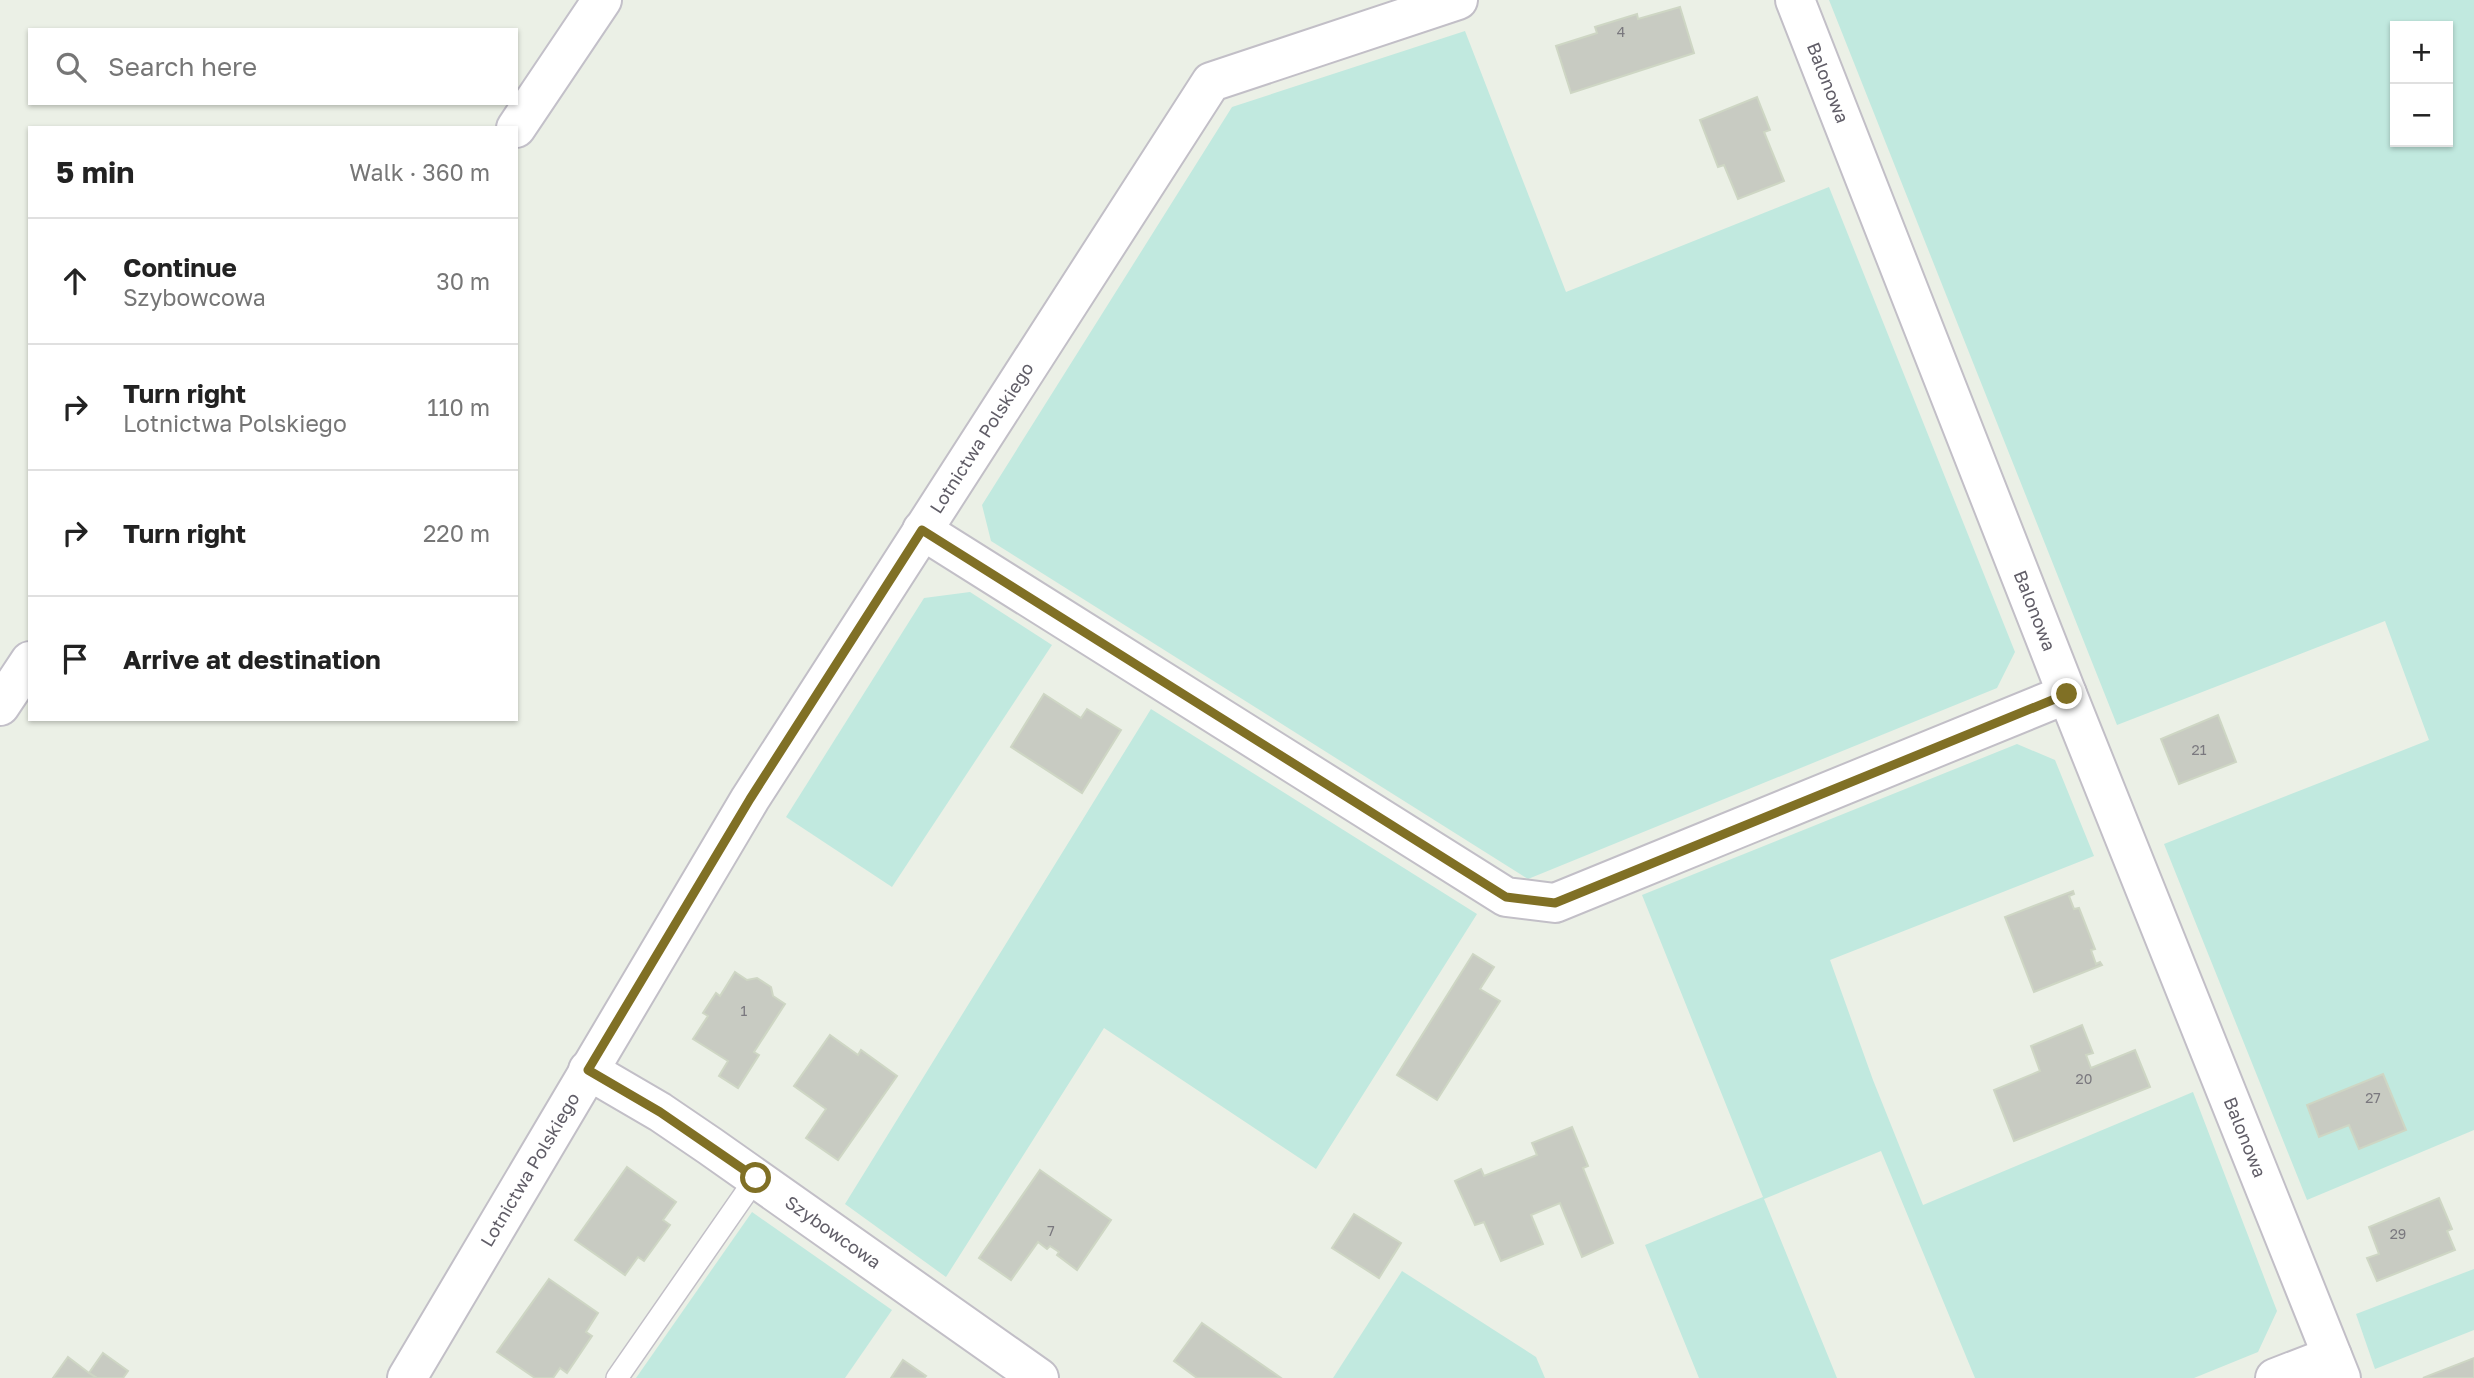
<!DOCTYPE html>
<meta charset="utf-8">
<style>
body{margin:0;font-family:"Golos Text",sans-serif;background:#f6f6f6;color:#222}
.controls{position:absolute;right:21px;top:21px;display:grid;overflow:hidden;border-radius:0px;box-shadow:0 2px 5px #0004}
.controls button{width:63px;height:63px;display:grid;place-items:center;padding:0;border:0;border-bottom:2px solid #e0e0e0;background:#fff;color:#222;font:35px sans-serif}
.stop{position:absolute;width:21px;height:21px;margin:-16px;border:5px solid #807025;border-radius:50%;background:#fff}
.stop.end{background:#807025;border-color:#fff;box-shadow:0 2px 7px #0008}
.list{margin:0;padding:0;list-style:none}
h2{display:flex;justify-content:space-between;align-items:center;height:91px;margin:0;padding:0 28px;font-size:30px}
h2 small{font-size:23px;font-weight:400;color:#767676}
.list li{display:grid;grid-template-columns:46px 1fr auto;gap:21px;align-items:center;box-sizing:border-box;height:126px;padding:0 28px;border-top:2px solid #e0e0e0}
.list b{display:block;font-size:26px;white-space:nowrap}
.list p{margin:0;font-size:23px;white-space:nowrap;color:#767676}
.list em{font-size:23px;font-style:normal;color:#767676}
.icon{flex:none;width:38px;height:38px;fill:none;stroke:currentColor;stroke-width:2;stroke-linecap:round;stroke-linejoin:round}
.map{position:relative;flex:none;width:2474px;height:1378px;overflow:hidden}
.search{position:absolute;background:#fff;box-shadow:0 2px 5px #0004;left:28px;top:28px;width:490px;height:77px;display:flex;align-items:center;gap:18px;box-sizing:border-box;padding:0 24px;border-radius:0px;color:#767676;font-size:26px}
.panel{position:absolute;background:#fff;box-shadow:0 2px 5px #0004;left:28px;top:126px;width:490px;height:595px;border-radius:0px}
.map>svg:first-child{display:block}
.green{fill:#c1e9df;fill-rule:evenodd}
.building{fill:#c8cbc2;stroke:#ced6c4;stroke-width:2}
.lines{fill:none;stroke-linecap:round;stroke-linejoin:round}
.lane-casing{stroke:#c2bfc7;stroke-width:24}
.street-casing{stroke:#c2bfc7;stroke-width:42}
.secondary-casing{stroke:#c3c0c9;stroke-width:42}
.lane{stroke:#fff;stroke-width:21}
.street{stroke:#fff;stroke-width:38}
.secondary{stroke:#fff;stroke-width:38}
.route{stroke:#807025;stroke-width:9}
.labels{text-anchor:middle;stroke-width:5;stroke-linejoin:round;paint-order:stroke}
.number-label{font-size:14px;fill:#7a787e}
.street-label{font-size:18px;fill:#605d67;stroke:#fff}
</style>
<div class="map">
<svg width="2474" height="1378" viewBox="0 0 2474 1378">
<rect width="100%" height="100%" fill="#ebf0e6"/>
<g class="green">
<path d="M1829,0H2474V1130L2307,1200L2164,844L2429,740L2385,621L2117,725ZM2395,26H2448V142H2395Z"/>
<path d="M1465,31L1566,292L1829,187L2015,652L1997,688L1528,879L991,541L982,505L1232,107Z"/>
<path d="M970,592L1052,645L892,887L786,817L924,598Z"/>
<path d="M1151,709L1477,914L1316,1169L1104,1028L946,1277L845,1204Z"/>
<path d="M2017,744L2055,760L2094,856L1830,960L1873,1080L1923,1205L2193,1092L2277,1311L2258,1352L2194,1378H1975L1881,1151L1764,1199L1837,1378H1699L1645,1245L1763,1197L1642,895Z"/>
<path d="M752,1212L892,1310L845,1378H636Z"/>
<path d="M2474,1269V1330L2375,1369L2356,1314Z"/>
<path d="M1402,1271L1536,1357L1545,1378H1333Z"/>
</g>
<g class="building">
<path d="M1680,7L1694,53L1571,93L1556,46L1597,33L1595,27L1637,14L1638,19Z"/>
<path d="M1757,97L1770,130L1764,132L1784,181L1738,199L1724,165L1718,167L1700,120Z"/>
<path d="M1044,694L1081,718L1087,709L1121,730L1082,793L1011,747Z"/>
<path d="M2218,715L2236,762L2179,784L2161,739Z"/>
<path d="M2073,891L2074,894L2069,896L2074,909L2079,908L2095,949L2091,950L2096,964L2100,962L2102,965L2034,992L2005,917Z"/>
<path d="M1473,954L1494,967L1480,989L1500,1001L1437,1100L1397,1075Z"/>
<path d="M735,972L747,980L757,978L771,987L773,996L785,1004L754,1052L759,1055L738,1088L719,1076L728,1061L693,1039L708,1016L703,1013L716,993L720,996Z"/>
<path d="M2082,1025L2093,1053L2086,1055L2091,1068L2135,1050L2150,1087L2014,1141L1994,1090L2040,1071L2031,1046Z"/>
<path d="M830,1035L858,1055L861,1050L897,1076L838,1160L806,1138L826,1109L794,1086Z"/>
<path d="M2383,1074L2406,1130L2359,1149L2349,1125L2319,1137L2307,1105Z"/>
<path d="M1572,1127L1588,1166L1583,1168L1613,1243L1582,1257L1560,1203L1531,1215L1543,1244L1501,1261L1484,1222L1475,1225L1455,1181L1481,1169L1484,1176L1537,1155L1532,1143Z"/>
<path d="M627,1167L676,1202L663,1220L670,1225L644,1261L638,1257L625,1275L575,1240Z"/>
<path d="M1040,1170L1111,1220L1077,1270L1057,1255L1059,1252L1050,1246L1047,1249L1038,1242L1011,1280L979,1258Z"/>
<path d="M2439,1198L2452,1229L2447,1231L2455,1250L2377,1281L2367,1258L2379,1254L2369,1227Z"/>
<path d="M1354,1214L1401,1243L1379,1278L1332,1248Z"/>
<path d="M549,1279L598,1313L586,1332L592,1336L567,1373L560,1368L553,1378H535L497,1352Z"/>
<path d="M1202,1323L1281,1378H1197L1174,1361Z"/>
<path d="M103,1353L128,1371L123,1378H97L89,1373Z"/>
<path d="M68,1357L89,1373L97,1378H53Z"/>
<path d="M2474,1358V1378H2423Z"/>
<path d="M903,1360L926,1376L924,1378H891Z"/>
</g>
<g class="lines">
<g class="lane-casing">
<path id="lane" d="M617,1378L756,1178"/>
</g>
<g class="street-casing">
<g id="street">
<path id="s1" d="M1795,0L2067,694L2341,1378"/>
<path d="M922,530L1506,897L1555,903L2067,694"/>
<path id="s2" d="M588,1070L660,1112L710,1146L1039,1378"/>
<path id="s3" d="M407,1378L750,799L1211,82L1458,0"/>
<path d="M2275,1378L2332,1356"/>
</g>
</g>
<g class="secondary-casing">
<g id="secondary">
<path d="M516,128L602,0"/>
<path d="M0,706L30,661"/>
</g>
</g>
<use href="#lane" class="lane"/>
<use href="#street" class="street"/>
<use href="#secondary" class="secondary"/>
</g>
<g class="lines">
<path class="route" d="M756,1178L660,1112L588,1070L750,799L922,530L1506,897L1555,903L2067,694"/>
</g>
<g class="labels">
<g class="number-label">
<text x="1621" y="37">4</text>
<text x="2199" y="755">21</text>
<text x="744" y="1016">1</text>
<text x="2084" y="1084">20</text>
<text x="2373" y="1103">27</text>
<text x="1051" y="1236">7</text>
<text x="2398" y="1239">29</text>
</g>
<g class="street-label">
<text dy="6" stroke="none"><textPath href="#s1" startOffset="89">Balonowa</textPath></text>
<text dy="6" stroke="none"><textPath href="#s3" startOffset="1102">Lotnictwa Polskiego</textPath></text>
<text dy="6" stroke="none"><textPath href="#s1" startOffset="656">Balonowa</textPath></text>
<text dy="6" stroke="none"><textPath href="#s1" startOffset="1223">Balonowa</textPath></text>
<text dy="6" stroke="none"><textPath href="#s3" startOffset="242">Lotnictwa Polskiego</textPath></text>
<text dy="6" stroke="none"><textPath href="#s2" startOffset="294">Szybowcowa</textPath></text>
</g>
</g>
</svg>
<div class="controls">
<button>+</button>
<button>−</button>
</div>
<div class="stop" style="left:756px;top:1178px"></div>
<div class="stop end" style="left:2067px;top:694px"></div>
<div class="search"><svg class="icon" aria-label="search" viewBox="0 0 24 24"><circle cx="10" cy="10" r="6"/><path d="M15 15l6 6"/></svg>Search here</div>
<section class="panel">
<h2>5 min<small>Walk · 360 m</small></h2>
<ul class="list">
<li><svg class="icon" aria-label="ahead" viewBox="0 0 24 24"><path d="M12 20V5M6 11l6-6 6 6"/></svg><div><b>Continue</b><p>Szybowcowa</p></div><em>30 m</em></li>
<li><svg class="icon" aria-label="right" viewBox="0 0 24 24"><path d="M7 20v-9h11M14 6l5 5-5 5"/></svg><div><b>Turn right</b><p>Lotnictwa Polskiego</p></div><em>110 m</em></li>
<li><svg class="icon" aria-label="right" viewBox="0 0 24 24"><path d="M7 20v-9h11M14 6l5 5-5 5"/></svg><div><b>Turn right</b></div><em>220 m</em></li>
<li><svg class="icon" aria-label="arrive" viewBox="0 0 24 24"><path d="M6 21V4h12l-3 4 3 4H6"/></svg><div><b>Arrive at destination</b></div></li>
</ul>
</section>
</div>
